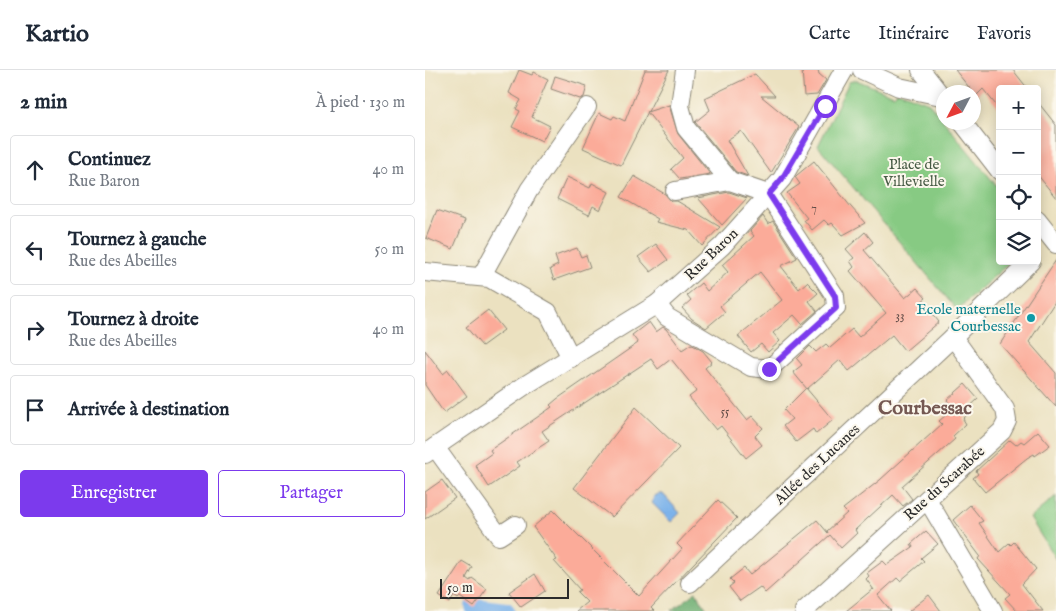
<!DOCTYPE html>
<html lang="fr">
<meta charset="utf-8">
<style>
body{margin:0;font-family:"IM FELL English",serif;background:#f2f2f3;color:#1f2937}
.controls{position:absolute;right:15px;top:15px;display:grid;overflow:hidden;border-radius:5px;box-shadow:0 2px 12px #0003}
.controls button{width:45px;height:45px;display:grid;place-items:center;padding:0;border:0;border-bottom:1px solid #e0e1e3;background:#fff;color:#1f2937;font:25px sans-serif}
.compass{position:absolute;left:511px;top:15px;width:45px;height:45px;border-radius:50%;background:#fff;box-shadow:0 2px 12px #0003;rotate:229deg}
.scale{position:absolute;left:15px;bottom:12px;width:129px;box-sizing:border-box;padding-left:5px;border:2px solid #2b2b2b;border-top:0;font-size:14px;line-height:18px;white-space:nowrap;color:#2b2b2b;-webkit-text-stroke:4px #fbf7ec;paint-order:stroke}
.stop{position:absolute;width:15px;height:15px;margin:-11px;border:4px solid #7c3aed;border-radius:50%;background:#fff}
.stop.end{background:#7c3aed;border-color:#fff;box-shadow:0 1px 5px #0008}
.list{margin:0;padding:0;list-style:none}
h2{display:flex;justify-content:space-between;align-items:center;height:65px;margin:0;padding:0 20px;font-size:21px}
h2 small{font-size:16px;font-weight:400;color:#747a83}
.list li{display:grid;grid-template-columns:32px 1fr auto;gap:15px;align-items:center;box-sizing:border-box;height:70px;margin:0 10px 10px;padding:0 10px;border:1px solid #e0e1e3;border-radius:5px}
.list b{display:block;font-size:19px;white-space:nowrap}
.list p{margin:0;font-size:16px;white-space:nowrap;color:#747a83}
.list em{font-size:16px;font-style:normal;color:#747a83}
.actions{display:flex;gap:10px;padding:15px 20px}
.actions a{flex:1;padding:11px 0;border:1px solid #7c3aed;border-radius:5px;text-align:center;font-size:18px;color:#7c3aed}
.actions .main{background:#7c3aed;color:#fff}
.icon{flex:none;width:28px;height:28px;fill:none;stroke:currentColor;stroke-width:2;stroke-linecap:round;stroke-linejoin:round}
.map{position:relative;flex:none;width:631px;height:541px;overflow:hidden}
header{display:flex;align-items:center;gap:30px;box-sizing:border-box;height:70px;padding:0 25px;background:#fff;border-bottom:1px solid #e0e1e3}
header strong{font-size:24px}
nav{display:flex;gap:28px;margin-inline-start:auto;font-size:18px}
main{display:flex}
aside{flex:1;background:#fff}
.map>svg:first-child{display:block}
.green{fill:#87ca83;stroke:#597a57}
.forest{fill:#6dae71;stroke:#4c6c4e}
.water{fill:#7bb2ea;stroke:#536e8a}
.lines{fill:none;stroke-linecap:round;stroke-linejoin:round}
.canal{stroke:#7bb2ea;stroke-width:18}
.building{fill:#fbab99}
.minor-casing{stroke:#8b8676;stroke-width:20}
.minor{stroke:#fff;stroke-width:18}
.route{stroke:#7c3aed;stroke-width:6}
.culture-dot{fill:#0f9aa8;stroke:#fbf7ec;stroke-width:2}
.labels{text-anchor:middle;stroke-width:4;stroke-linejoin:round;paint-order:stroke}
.number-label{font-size:12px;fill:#5f4b46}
.park-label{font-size:15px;fill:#475b45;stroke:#fbf7ec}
.street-label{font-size:15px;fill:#2b2b2b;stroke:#fbf7ec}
.culture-label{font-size:15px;fill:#0d838f;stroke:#fbf7ec;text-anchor:end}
.district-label{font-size:20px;font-weight:bold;fill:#745852;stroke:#fbf7ec}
</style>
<header>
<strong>Kartio</strong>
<nav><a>Carte</a><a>Itinéraire</a><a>Favoris</a></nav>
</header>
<main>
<aside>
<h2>2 min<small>À pied · 130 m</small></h2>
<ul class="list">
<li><svg class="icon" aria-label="ahead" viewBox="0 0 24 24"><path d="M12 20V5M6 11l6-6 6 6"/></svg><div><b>Continuez</b><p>Rue Baron</p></div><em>40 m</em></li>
<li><svg class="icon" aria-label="left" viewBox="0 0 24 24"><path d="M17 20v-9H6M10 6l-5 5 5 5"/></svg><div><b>Tournez à gauche</b><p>Rue des Abeilles</p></div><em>50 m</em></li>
<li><svg class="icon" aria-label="right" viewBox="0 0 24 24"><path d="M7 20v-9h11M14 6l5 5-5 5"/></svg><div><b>Tournez à droite</b><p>Rue des Abeilles</p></div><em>40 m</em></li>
<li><svg class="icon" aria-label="arrive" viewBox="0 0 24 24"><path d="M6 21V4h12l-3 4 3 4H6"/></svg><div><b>Arrivée à destination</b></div></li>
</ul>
<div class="actions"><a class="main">Enregistrer</a><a>Partager</a></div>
</aside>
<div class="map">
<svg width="631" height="541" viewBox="0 0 631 541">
<rect width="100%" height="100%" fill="#fbf7ec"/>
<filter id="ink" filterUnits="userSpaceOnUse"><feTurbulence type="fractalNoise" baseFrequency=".02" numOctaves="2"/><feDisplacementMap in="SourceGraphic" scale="10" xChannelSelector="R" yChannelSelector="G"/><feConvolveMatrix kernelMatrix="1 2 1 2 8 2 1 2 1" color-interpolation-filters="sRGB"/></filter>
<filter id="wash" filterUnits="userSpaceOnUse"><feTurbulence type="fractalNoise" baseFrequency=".0096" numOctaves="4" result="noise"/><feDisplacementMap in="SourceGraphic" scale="20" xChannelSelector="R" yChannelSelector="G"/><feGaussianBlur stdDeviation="1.12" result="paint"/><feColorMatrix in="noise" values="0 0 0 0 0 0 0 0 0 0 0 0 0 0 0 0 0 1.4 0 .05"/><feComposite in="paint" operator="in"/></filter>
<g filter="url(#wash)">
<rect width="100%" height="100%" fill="#ebe1c0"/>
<g class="green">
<path d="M431,10L469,25L473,21L504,33L575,120V191H586L532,240L393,76L424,12Z"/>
<path d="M631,426V490L605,448Z"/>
</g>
<path class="forest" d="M271,522L283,541H246Z"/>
<path class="water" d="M234,424H238L255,443L246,452L227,433L229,426Z"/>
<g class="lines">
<path class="canal" d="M49,537L81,541"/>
</g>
<g id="blocks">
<g class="building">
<path d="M94,0L107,5L109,2L123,9L107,47L125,56L117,71L87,57L95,41L91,39L96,30L84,23Z"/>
<path d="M220,0H244L196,95L158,78L174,43L187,49L189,46L200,51Z"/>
<path d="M377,0H393L394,4L401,10L392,25L379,26Z"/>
<path d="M530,0H588L603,19H575V40L558,19L551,26Z"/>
<path d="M330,4L350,26H336L374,57L346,103L316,61L302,70L323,106L311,102L270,52L285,40L280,28Z"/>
<path d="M130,6L162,16L159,27L155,29L126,19Z"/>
<path d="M612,31L631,55V128L612,104Z"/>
<path d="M244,35L253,64L285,104L255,109L246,99L258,88L222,42Z"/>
<path d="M389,91L426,137L440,153L418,165L407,153L404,155L399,150L387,160L379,150L382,148L362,123L375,114L370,107L372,105Z"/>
<path d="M209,106L240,124L246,131H252L295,157L277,176L263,160L231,152L233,149L196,127Z"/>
<path d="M142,107L165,118L167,113L184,122L175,140L168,136L164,145L132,129Z"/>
<path d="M304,122L322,128L297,155L273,128Z"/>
<path d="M12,140L40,150L28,179L1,168Z"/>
<path d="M338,146L343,154L348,151L372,188L356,196L374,219L382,212L393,223L384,231L392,241L377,254L369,245L348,263L355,271L343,282L336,274L326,282L313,266L357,230L335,202L295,236L300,242L281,258L267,249L257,238L266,230L262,225L276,213L282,221L303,202L297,195L329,166L325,161Z"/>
<path d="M440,162L448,172L439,180L480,228L492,218L501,228L497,231L514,252L480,281L467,265L424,301L415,290L382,319L368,302L377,295L372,289L385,276L391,282L401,274L405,278L427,259L434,267L461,243L425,201L429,197L425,191L429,188L421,179Z"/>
<path d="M231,174L243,190L226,202L213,187Z"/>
<path d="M152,178L156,187L161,185L165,197L129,210L125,199L133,195L130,186Z"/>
<path d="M631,190V230L604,272L631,303V337L575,274Z"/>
<path d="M63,240L79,260L57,276L41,257Z"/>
<path d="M224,252L231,262L238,257L241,259L257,280L266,274L278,281L287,292L280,298L322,350L327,346L338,358L330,366L337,375L321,388L296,356L291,360L264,327L272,321L246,289L233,299L226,289L117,361L124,371L92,392L95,396L64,417L50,395L67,383L65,380L127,337L125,335L132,329L213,273L207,265Z"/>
<path d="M0,280L18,304L23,300L42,326L19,343L0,315Z"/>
<path d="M540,314L553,329L539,342L542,345L538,349L541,354L528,366L530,369L477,416L487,429L478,436L468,425L430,460L432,463L416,478L405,465L340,523L335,517L315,531L304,517L309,513L305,509L319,498L325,505L392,450L403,463L402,461L422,443L418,439L455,410L517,354L514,351L528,339L522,330Z"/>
<path d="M381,318L408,350L391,364L388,359L371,372L358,356L367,349L359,340Z"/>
<path d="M211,337L254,378L187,447L149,418Z"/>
<path d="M613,361L625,375L610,386L609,384L602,388L560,422L548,408L553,404L551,401L585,370L591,375L596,371L599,373Z"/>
<path d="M17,410L30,428L0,449V422Z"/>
<path d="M293,430L312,448L226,538L229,541H151L162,532L152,522L155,520L129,491L132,490L108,457L128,440L214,526L257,479L252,474Z"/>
<path d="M545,435L558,451L554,453L574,482L584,473L586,475L589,472L611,499L597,514L618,541H592L580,528L585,524L553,489L555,486L528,450Z"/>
<path d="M501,461L513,474L496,488L499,491L475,511L472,508L453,525L466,541H421L448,519L449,520L441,509L444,506L442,503L458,491L462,495L488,477L486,474Z"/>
<path d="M37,491L47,497L41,508L45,511L47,508L62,519L49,537L35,527L33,529L29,526L25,533L14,526Z"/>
<path d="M110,504L120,521L96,537L84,522Z"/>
<path d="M504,525L516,541H484Z"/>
</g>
</g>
</g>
<g filter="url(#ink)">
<use href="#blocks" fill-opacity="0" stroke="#8b8676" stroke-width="1"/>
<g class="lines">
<g class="minor-casing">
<g id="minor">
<path d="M437,0L474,17L516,26"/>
<path d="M496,0L518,28"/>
<path d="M537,52L575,101"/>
<path d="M250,121L305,111"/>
<path d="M612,150L631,174"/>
<path d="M0,202L64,208L123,242L146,288"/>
<path d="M56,207L104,120L162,37"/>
<path d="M232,234L242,247L326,297L344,299L411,238L410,226L343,124L305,111L261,58L255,36L260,0"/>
<path d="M10,377L74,466L91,455"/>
<path d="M0,384L99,316L232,234L297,176L357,109L419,0"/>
<path d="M502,429L568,541"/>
<path d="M265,513L528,267L606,191"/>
<path d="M379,541L577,361L582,351L580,339L528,267"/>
</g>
</g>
<use href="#minor" class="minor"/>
</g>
</g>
<g class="lines" filter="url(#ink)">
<path class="route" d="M344,299L411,238L410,226L344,124L357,109L400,36"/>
</g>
<circle class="culture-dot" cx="606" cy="248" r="5"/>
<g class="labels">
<g class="number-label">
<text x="389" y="142">7</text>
<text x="475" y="249">33</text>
<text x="300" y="345">55</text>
</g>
<g class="park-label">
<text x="489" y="99">Place de<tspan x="489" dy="17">Villevielle</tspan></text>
</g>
<g class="street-label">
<text transform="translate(286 184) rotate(-44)" y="5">Rue Baron</text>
<text transform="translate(392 394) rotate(-43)" y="5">Allée des Lucanes</text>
<text transform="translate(519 413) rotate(-42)" y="5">Rue du Scarabée</text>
</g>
<g class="culture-label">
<text x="596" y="244">Ecole maternelle<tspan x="596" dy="17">Courbessac</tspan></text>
</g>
<g class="district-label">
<text x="500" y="344">Courbessac</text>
</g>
</g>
</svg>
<div class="controls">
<button>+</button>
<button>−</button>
<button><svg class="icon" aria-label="locate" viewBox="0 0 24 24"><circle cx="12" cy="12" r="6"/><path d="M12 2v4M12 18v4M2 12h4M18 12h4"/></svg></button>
<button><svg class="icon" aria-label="layers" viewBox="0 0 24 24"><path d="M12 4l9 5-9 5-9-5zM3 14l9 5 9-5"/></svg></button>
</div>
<svg class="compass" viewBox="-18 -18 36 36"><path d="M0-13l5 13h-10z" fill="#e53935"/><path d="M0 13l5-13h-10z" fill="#747a83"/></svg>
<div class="scale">50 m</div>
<div class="stop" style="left:400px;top:36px"></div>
<div class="stop end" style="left:344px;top:299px"></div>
</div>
</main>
